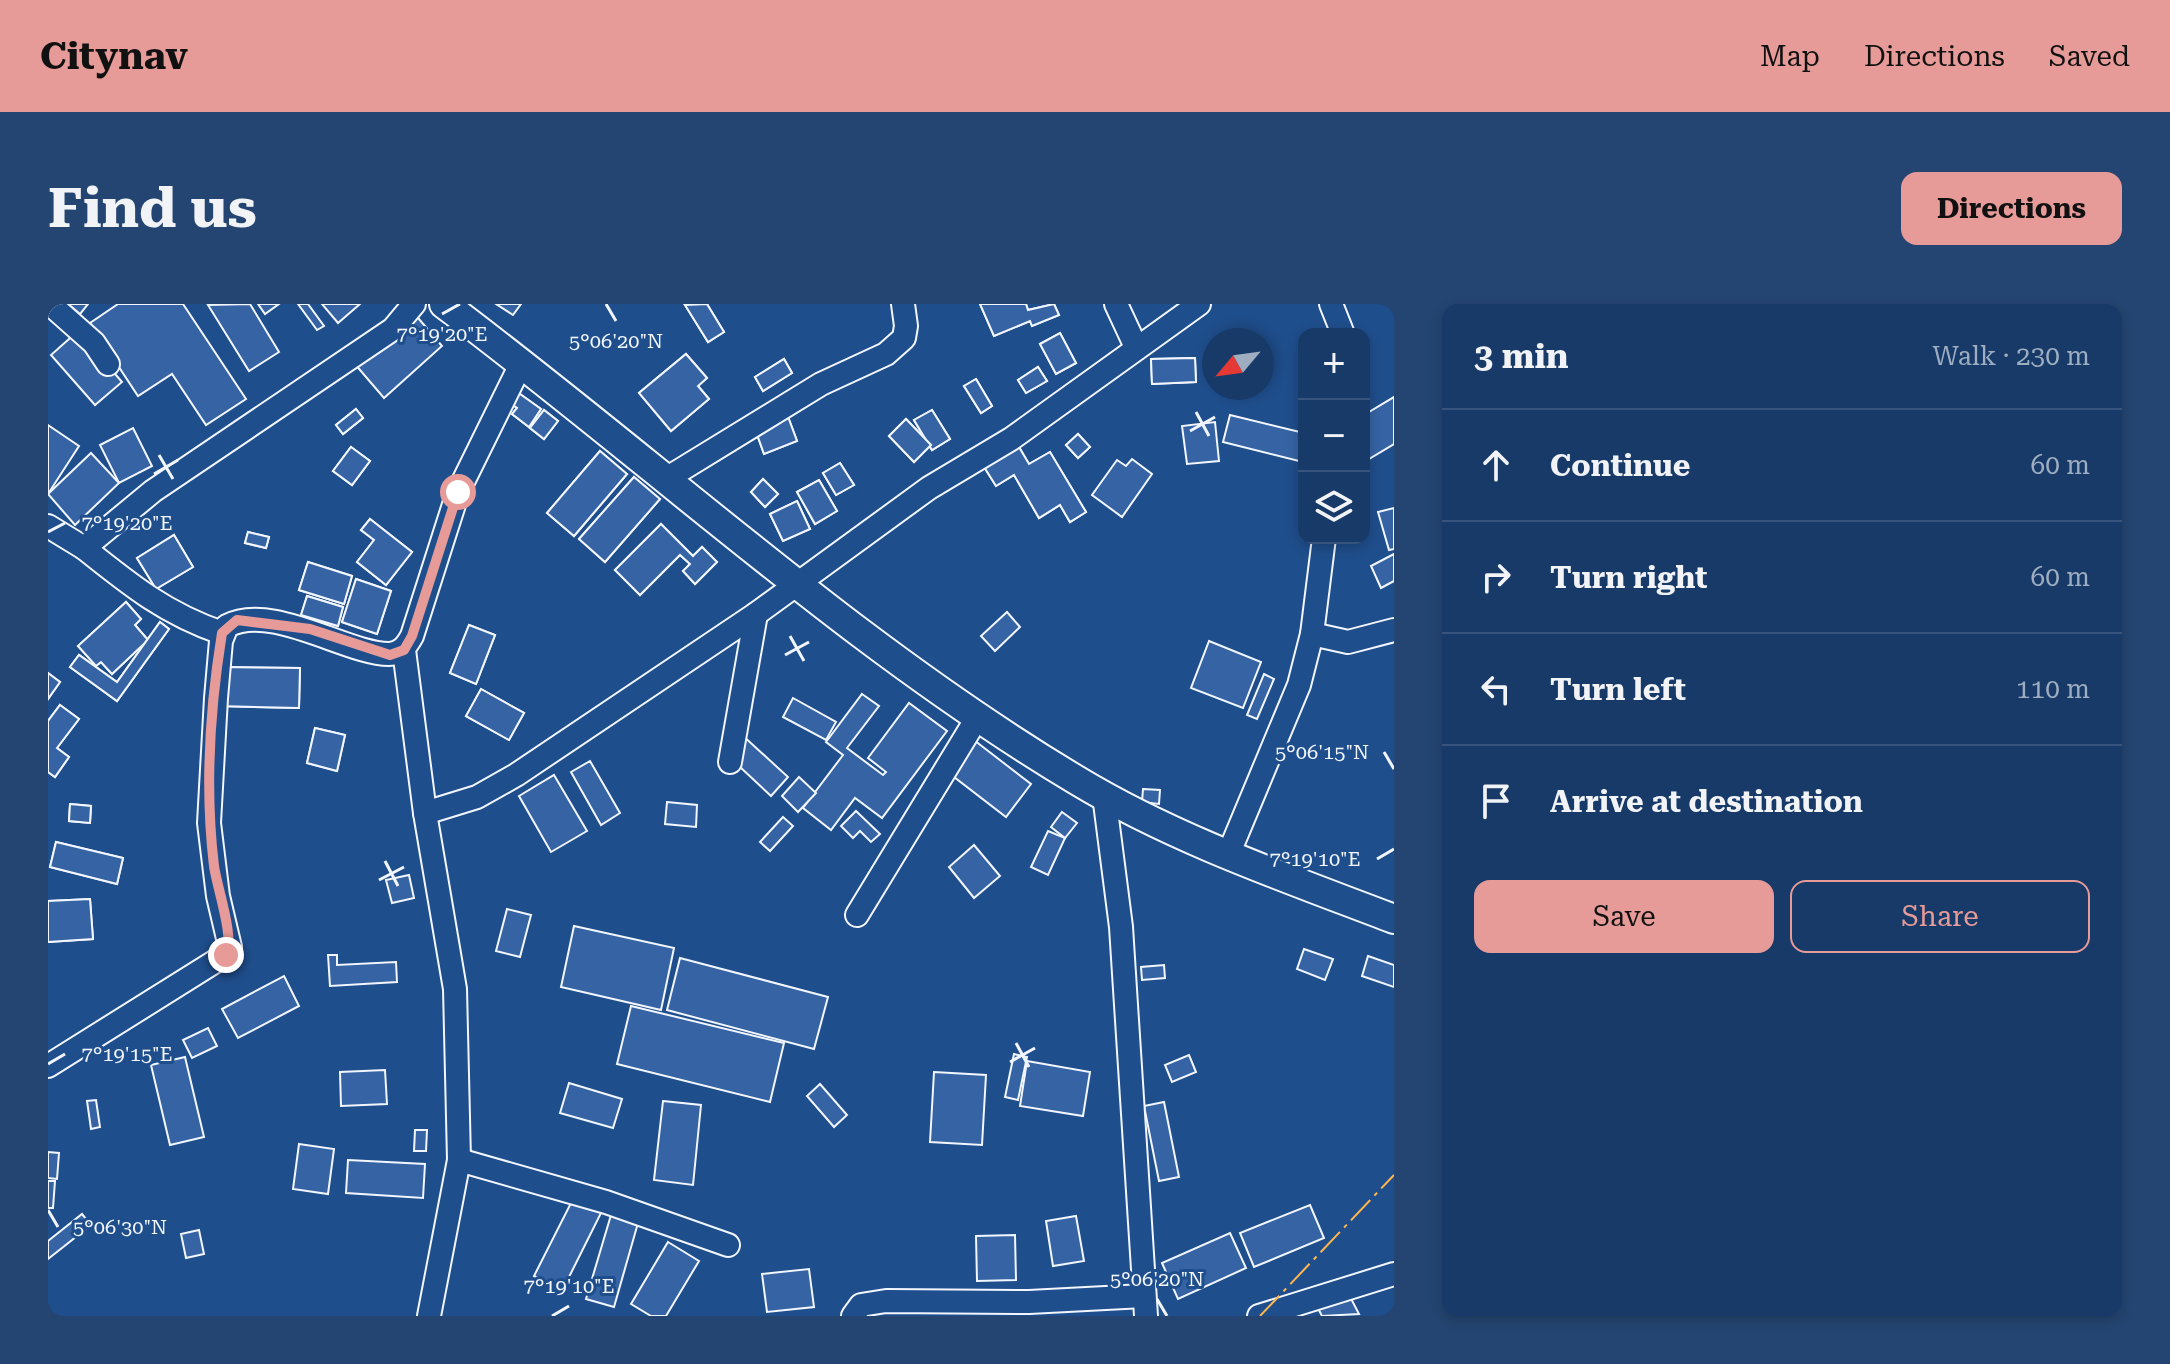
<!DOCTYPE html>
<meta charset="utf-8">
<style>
body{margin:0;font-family:"Roboto Serif",serif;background:#244571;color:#f1f3f6}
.controls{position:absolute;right:24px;top:24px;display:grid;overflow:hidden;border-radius:16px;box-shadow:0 4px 12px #0003}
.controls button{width:72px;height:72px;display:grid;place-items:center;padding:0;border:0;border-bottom:2px solid #36547d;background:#173a69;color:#f1f3f6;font:40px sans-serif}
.compass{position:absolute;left:1154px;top:24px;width:72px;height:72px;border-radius:50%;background:#173a69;box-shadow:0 4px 12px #0003;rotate:241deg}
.stop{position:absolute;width:24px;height:24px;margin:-18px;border:6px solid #e69b98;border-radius:50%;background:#fff}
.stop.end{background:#e69b98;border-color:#fff;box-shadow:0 2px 8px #0008}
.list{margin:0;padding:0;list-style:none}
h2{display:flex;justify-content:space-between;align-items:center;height:104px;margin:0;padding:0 32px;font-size:34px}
h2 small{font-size:26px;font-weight:400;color:#9eadc0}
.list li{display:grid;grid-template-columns:52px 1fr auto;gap:24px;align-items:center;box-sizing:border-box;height:112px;padding:0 32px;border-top:2px solid #36547d}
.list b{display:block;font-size:30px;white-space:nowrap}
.list em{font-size:26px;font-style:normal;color:#9eadc0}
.actions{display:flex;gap:16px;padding:24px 32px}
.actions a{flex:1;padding:18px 0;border:2px solid #e69b98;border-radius:16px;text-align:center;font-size:28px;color:#e69b98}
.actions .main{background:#e69b98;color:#111}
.icon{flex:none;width:44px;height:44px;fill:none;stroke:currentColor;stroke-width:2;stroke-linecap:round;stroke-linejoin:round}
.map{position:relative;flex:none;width:1346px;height:1012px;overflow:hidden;border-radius:16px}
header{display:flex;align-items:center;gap:48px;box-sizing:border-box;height:112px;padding:0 40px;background:#e69b98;color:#111}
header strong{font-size:38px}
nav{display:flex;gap:44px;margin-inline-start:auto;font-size:28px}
.intro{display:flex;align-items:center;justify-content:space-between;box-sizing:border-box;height:192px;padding:0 48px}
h1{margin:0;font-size:56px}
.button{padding:20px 36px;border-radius:16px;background:#e69b98;color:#111;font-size:28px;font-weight:700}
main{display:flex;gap:48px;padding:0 48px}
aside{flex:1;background:#173a69;border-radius:16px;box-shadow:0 4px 12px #0003}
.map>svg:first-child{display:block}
.building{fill:#3563a3;stroke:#f2f6ff;stroke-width:2}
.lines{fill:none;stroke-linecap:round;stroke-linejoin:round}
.minor-casing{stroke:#f2f6ff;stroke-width:26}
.major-casing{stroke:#f2f6ff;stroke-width:32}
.minor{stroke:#1f4e8c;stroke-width:22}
.major{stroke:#1f4e8c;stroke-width:28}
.power{stroke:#ffb74d;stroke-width:2;stroke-dasharray:28 6 4 6;stroke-linecap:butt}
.route{stroke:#e69b98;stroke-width:10}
.ticks{fill:none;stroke:#f2f6ff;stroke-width:3}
.ticks-label{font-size:20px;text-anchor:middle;fill:#f2f6ff;stroke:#1f4e8c;stroke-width:6;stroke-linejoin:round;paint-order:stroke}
</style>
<header>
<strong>Citynav</strong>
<nav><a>Map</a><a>Directions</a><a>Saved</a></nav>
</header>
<div class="intro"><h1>Find us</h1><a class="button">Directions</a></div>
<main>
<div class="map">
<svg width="1346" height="1012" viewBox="0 0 1346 1012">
<rect width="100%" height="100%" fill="#1f4e8c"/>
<g class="building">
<path d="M20,0H40L32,10Z"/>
<path d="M70,0H135L198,95L158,121L124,70L90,92L42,19Z"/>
<path d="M202,0L231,48L201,67L160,1Z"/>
<path d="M210,0H231L217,10Z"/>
<path d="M250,0H260L276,22L269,26Z"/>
<path d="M274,0H312L290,19Z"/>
<path d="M448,0H473L465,11Z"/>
<path d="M659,0L676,28L660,38L637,1Z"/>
<path d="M659,0L676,28L660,38L637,1Z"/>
<path d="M932,0H978L980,6L1006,0L1011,11L984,22L982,17L946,32Z"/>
<path d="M932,0H978L980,6L1006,0L1011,11L984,22L982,17L946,32Z"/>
<path d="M365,8L394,42L336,94L306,59Z"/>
<path d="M30,27L74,78L47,101L3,51Z"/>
<path d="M1012,29L1028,59L1008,70L992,40Z"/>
<path d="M1012,29L1028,59L1008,70L992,40Z"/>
<path d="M638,50L659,74L650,82L661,95L623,127L591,89Z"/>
<path d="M638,50L659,74L650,82L661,95L623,127L591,89Z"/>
<path d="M1147,54L1148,78L1104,80L1103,55Z"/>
<path d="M1147,54L1148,78L1104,80L1103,55Z"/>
<path d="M736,55L744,69L715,87L707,73Z"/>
<path d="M736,55L744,69L715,87L707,73Z"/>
<path d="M990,63L999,77L978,89L970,76Z"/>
<path d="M990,63L999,77L978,89L970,76Z"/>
<path d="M928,75L944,102L933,109L916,82Z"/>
<path d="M928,75L944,102L933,109L916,82Z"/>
<path d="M465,85L493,105L481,123L464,110L469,104L458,96Z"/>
<path d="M465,85L493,105L481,123L464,110L469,104L458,96Z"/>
<path d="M1346,93V140L1316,158V111Z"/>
<path d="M308,105L315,114L295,130L288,121Z"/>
<path d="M308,105L315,114L295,130L288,121Z"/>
<path d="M496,106L510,117L496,135L482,124Z"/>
<path d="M496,106L510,117L496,135L482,124Z"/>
<path d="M884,106L902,135L884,146L866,116Z"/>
<path d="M884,106L902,135L884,146L866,116Z"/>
<path d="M739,110L749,137L716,150L706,122Z"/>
<path d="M739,110L749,137L716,150L706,122Z"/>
<path d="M1182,111L1256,129L1255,158L1175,138Z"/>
<path d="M858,115L883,141L866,158L841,132Z"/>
<path d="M858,115L883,141L866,158L841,132Z"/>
<path d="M1167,118L1171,157L1139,160L1134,122Z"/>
<path d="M0,121L31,142L0,190Z"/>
<path d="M85,124L104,162L71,179L52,141Z"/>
<path d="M1030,130L1042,143L1030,154L1018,141Z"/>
<path d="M1030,130L1042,143L1030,154L1018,141Z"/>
<path d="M968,138L981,160L1002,148L1038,208L1022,218L1012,201L991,214L966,171L948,182L933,158Z"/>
<path d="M968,138L981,160L1002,148L1038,208L1022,218L1012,201L991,214L966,171L948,182L933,158Z"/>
<path d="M303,143L322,157L304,181L285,167Z"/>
<path d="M303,143L322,157L304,181L285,167Z"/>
<path d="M552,147L579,170L526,232L499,209Z"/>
<path d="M552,147L579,170L526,232L499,209Z"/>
<path d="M43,149L71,179L27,221L0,190Z"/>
<path d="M1084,155L1104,170L1074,213L1044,191L1069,156L1078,162Z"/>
<path d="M792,159L806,181L788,191L775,169Z"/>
<path d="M792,159L806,181L788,191L775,169Z"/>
<path d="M586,173L612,195L557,258L531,235Z"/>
<path d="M586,173L612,195L557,258L531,235Z"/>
<path d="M715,175L730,190L717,203L703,188Z"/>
<path d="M715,175L730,190L717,203L703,188Z"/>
<path d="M771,176L789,207L767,220L749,188Z"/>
<path d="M771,176L789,207L767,220L749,188Z"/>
<path d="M749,197L762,225L735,237L722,210Z"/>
<path d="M749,197L762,225L735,237L722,210Z"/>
<path d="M1346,204V245L1341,246L1330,208Z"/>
<path d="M322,215L364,248L338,281L309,258L326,236L313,226Z"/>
<path d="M322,215L364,248L338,281L309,258L326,236L313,226Z"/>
<path d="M613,220L645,252L654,243L669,258L647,280L635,267L642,260L632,251L592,291L567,266Z"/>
<path d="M613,220L645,252L654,243L669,258L647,280L635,267L642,260L632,251L592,291L567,266Z"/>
<path d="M200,228L221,233L218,244L197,239Z"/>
<path d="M200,228L221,233L218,244L197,239Z"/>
<path d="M126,231L145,263L108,285L89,254Z"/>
<path d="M126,231L145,263L108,285L89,254Z"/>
<path d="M1346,250V277L1333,284L1323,262Z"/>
<path d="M260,258L304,272L296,300L251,286Z"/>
<path d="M260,258L304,272L296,300L251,286Z"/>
<path d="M308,275L343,287L329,330L294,318Z"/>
<path d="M308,275L343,287L329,330L294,318Z"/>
<path d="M259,292L295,303L290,322L253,311Z"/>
<path d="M259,292L295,303L290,322L253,311Z"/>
<path d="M78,298L93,315L87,321L100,336L64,370L53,358L48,362L30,342Z"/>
<path d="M78,298L93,315L87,321L100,336L64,370L53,358L48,362L30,342Z"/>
<path d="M959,308L972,323L947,347L933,332Z"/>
<path d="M112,318L121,325L69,397L22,363L31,351L69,378Z"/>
<path d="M112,318L121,325L69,397L22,363L31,351L69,378Z"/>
<path d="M421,321L447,331L428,380L402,369Z"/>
<path d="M421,321L447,331L428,380L402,369Z"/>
<path d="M1161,337L1213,358L1195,404L1143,384Z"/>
<path d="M170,363L252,364L251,404L170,402Z"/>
<path d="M170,363L252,364L251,404L170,402Z"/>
<path d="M0,369L12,378L0,395Z"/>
<path d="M0,369L12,378L0,395Z"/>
<path d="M1216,370L1226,375L1209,415L1199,411Z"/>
<path d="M433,385L476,409L461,436L418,412Z"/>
<path d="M433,385L476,409L461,436L418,412Z"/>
<path d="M814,390L831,402L799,444L835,471L838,468L820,454L861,399L899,427L834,514L807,494L783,526L755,504L795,451L778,438Z"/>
<path d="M745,394L788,418L778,436L735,413Z"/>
<path d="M12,401L31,415L9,444L21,453L7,473L0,468V417Z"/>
<path d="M12,401L31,415L9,444L21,453L7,473L0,468V417Z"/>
<path d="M267,424L297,431L289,467L259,459Z"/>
<path d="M267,424L297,431L289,467L259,459Z"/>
<path d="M693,430L740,473L723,492L677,449Z"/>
<path d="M922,433L983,480L958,513L897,466Z"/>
<path d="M542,457L572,509L553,521L523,468Z"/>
<path d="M506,471L539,527L503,548L471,492Z"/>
<path d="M751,473L768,489L750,508L734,492Z"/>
<path d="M1095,485L1112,486L1111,500L1094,498Z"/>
<path d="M619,498L649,501L648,523L617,520Z"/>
<path d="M22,500L43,502L42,519L21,517Z"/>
<path d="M22,500L43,502L42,519L21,517Z"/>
<path d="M808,507L832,530L823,538L812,527L805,534L793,522Z"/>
<path d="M1014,508L1029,519L1017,534L1003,523Z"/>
<path d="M735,513L745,522L722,547L712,538Z"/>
<path d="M1000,527L1017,534L1000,571L983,563Z"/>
<path d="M8,538L75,554L69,580L2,563Z"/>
<path d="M8,538L75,554L69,580L2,563Z"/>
<path d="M926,541L952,572L926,594L901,563Z"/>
<path d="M361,571L366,594L344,599L338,576Z"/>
<path d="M42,595L45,635L0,638V597Z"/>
<path d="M42,595L45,635L0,638V597Z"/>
<path d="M459,605L483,611L472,653L448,647Z"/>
<path d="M526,622L626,644L613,706L513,683Z"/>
<path d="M1256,645L1285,655L1277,676L1249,665Z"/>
<path d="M280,651H289V661L348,658L349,678L282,682Z"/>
<path d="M1320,652L1346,661V683L1314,672Z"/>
<path d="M632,654L780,693L766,745L619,706Z"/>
<path d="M1116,661L1117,674L1094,676L1093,663Z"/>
<path d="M236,672L251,702L190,734L174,705Z"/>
<path d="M583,702L736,739L722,798L569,760Z"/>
<path d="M160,724L169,742L144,754L135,736Z"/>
<path d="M966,750L979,753L970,796L957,793Z"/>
<path d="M1141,751L1148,768L1124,778L1117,761Z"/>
<path d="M137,753L156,833L122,841L103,761Z"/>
<path d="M979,757L1042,768L1035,812L972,802Z"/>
<path d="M337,766L339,800L293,802L292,768Z"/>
<path d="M886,768L938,771L934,841L882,838Z"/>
<path d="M521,779L574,795L565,824L512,809Z"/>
<path d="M772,780L799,811L786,823L759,792Z"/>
<path d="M48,796L52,823L43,825L39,797Z"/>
<path d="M615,797L653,801L645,881L606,876Z"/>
<path d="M1116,798L1131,873L1111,877L1096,802Z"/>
<path d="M367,826H379L378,847H366Z"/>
<path d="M251,840L286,845L280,890L245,885Z"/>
<path d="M0,848L11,849L9,875L0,874Z"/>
<path d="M300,856L377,860L375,894L298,889Z"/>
<path d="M0,877H7L5,904H0Z"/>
<path d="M525,895L553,909L514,987L486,972Z"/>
<path d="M1262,901L1276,934L1206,963L1192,929Z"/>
<path d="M34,910L43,921L0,955V937Z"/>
<path d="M563,911L590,919L566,1003L538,995Z"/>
<path d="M1028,912L1036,957L1005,962L998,917Z"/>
<path d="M151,926L156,950L138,954L133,930Z"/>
<path d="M1182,929L1198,964L1130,995L1114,959Z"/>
<path d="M967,931L968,976L929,977L928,932Z"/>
<path d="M620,938L651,957L618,1012H603L583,1000Z"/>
<path d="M761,965L766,1003L719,1008L714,970Z"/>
<path d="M1295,979L1311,1010L1274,1012L1265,995Z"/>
</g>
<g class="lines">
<g class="minor-casing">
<g id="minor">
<path d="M2,0L46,39L60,60"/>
<path d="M1068,0L1088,43"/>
<path d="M1283,0L1295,30"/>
<path d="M618,175L773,80L838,50L856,34L858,22L855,0"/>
<path d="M0,222L36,244L105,187L345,25L366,0"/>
<path d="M36,244C82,281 118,310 174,329"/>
<path d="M1264,330L1300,338L1346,326"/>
<path d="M356,346L377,509L407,685L411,856L381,1012"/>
<path d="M682,458L708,310"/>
<path d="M1056,491L1073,623L1098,1012"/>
<path d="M377,509L429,493L468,471L708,310L881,184L963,135L1151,0"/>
<path d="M1180,551L1251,381L1264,330L1276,234"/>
<path d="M809,611L929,414"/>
<path d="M0,762L171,655L182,643L170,592L161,519L168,394L173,337L179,322C223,298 299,350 341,350C353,350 359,341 364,332L410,188L474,58"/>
<path d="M411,856L558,898L680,941"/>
<path d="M805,1012L813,1001L838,997L981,998L1096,992"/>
<path d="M1211,1012L1346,970"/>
</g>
</g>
<g class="major-casing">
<path id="major" d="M396,0C607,158 802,341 1030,477C1128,536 1239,574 1346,615"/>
</g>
<use href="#minor" class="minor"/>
<use href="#major" class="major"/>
<path class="power" d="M1212,1012L1346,871"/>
</g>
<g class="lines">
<path class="route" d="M178,651C187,634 169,584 166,562C157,487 162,403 174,329L189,316L262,325L342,351L356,346L364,332L410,188"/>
</g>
<path class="ticks" d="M558,0L568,17M394,10L412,0M1148,108L1161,132M1142,127L1167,113M111,151L125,175M106,170L130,156M0,228L17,219M742,332L756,357M737,351L761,338M1336,448L1346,465M1329,555L1346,545M337,557L350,582M331,576L356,563M968,739L981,763M962,758L987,744M0,760L17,750M0,906L10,923M1109,995L1119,1012M504,1012L521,1002"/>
<g class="ticks-label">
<text x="394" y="37">7°19'20"E</text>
<text x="568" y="44">5°06'20"N</text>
<text x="79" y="226">7°19'20"E</text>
<text x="1274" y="455">5°06'15"N</text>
<text x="1267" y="562">7°19'10"E</text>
<text x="79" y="757">7°19'15"E</text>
<text x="72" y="930">5°06'30"N</text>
<text x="1109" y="982">5°06'20"N</text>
<text x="521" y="989">7°19'10"E</text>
</g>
</svg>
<div class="controls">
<button>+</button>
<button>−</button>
<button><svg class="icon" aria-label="layers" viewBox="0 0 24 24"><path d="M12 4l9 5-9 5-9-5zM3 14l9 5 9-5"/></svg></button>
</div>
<svg class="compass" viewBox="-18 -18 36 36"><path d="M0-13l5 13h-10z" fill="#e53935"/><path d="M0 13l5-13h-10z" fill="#9eadc0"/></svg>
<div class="stop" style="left:410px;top:188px"></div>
<div class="stop end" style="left:178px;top:651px"></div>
</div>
<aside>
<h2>3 min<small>Walk · 230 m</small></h2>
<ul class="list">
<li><svg class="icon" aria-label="ahead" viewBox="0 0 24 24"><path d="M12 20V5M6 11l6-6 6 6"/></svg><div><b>Continue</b></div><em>60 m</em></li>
<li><svg class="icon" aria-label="right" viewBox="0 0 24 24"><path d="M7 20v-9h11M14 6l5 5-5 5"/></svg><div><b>Turn right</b></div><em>60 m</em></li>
<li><svg class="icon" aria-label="left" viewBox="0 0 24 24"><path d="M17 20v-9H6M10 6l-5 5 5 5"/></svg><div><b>Turn left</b></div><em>110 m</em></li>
<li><svg class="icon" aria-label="arrive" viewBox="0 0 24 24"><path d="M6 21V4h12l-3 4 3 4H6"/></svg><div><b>Arrive at destination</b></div></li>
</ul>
<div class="actions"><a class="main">Save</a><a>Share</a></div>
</aside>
</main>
